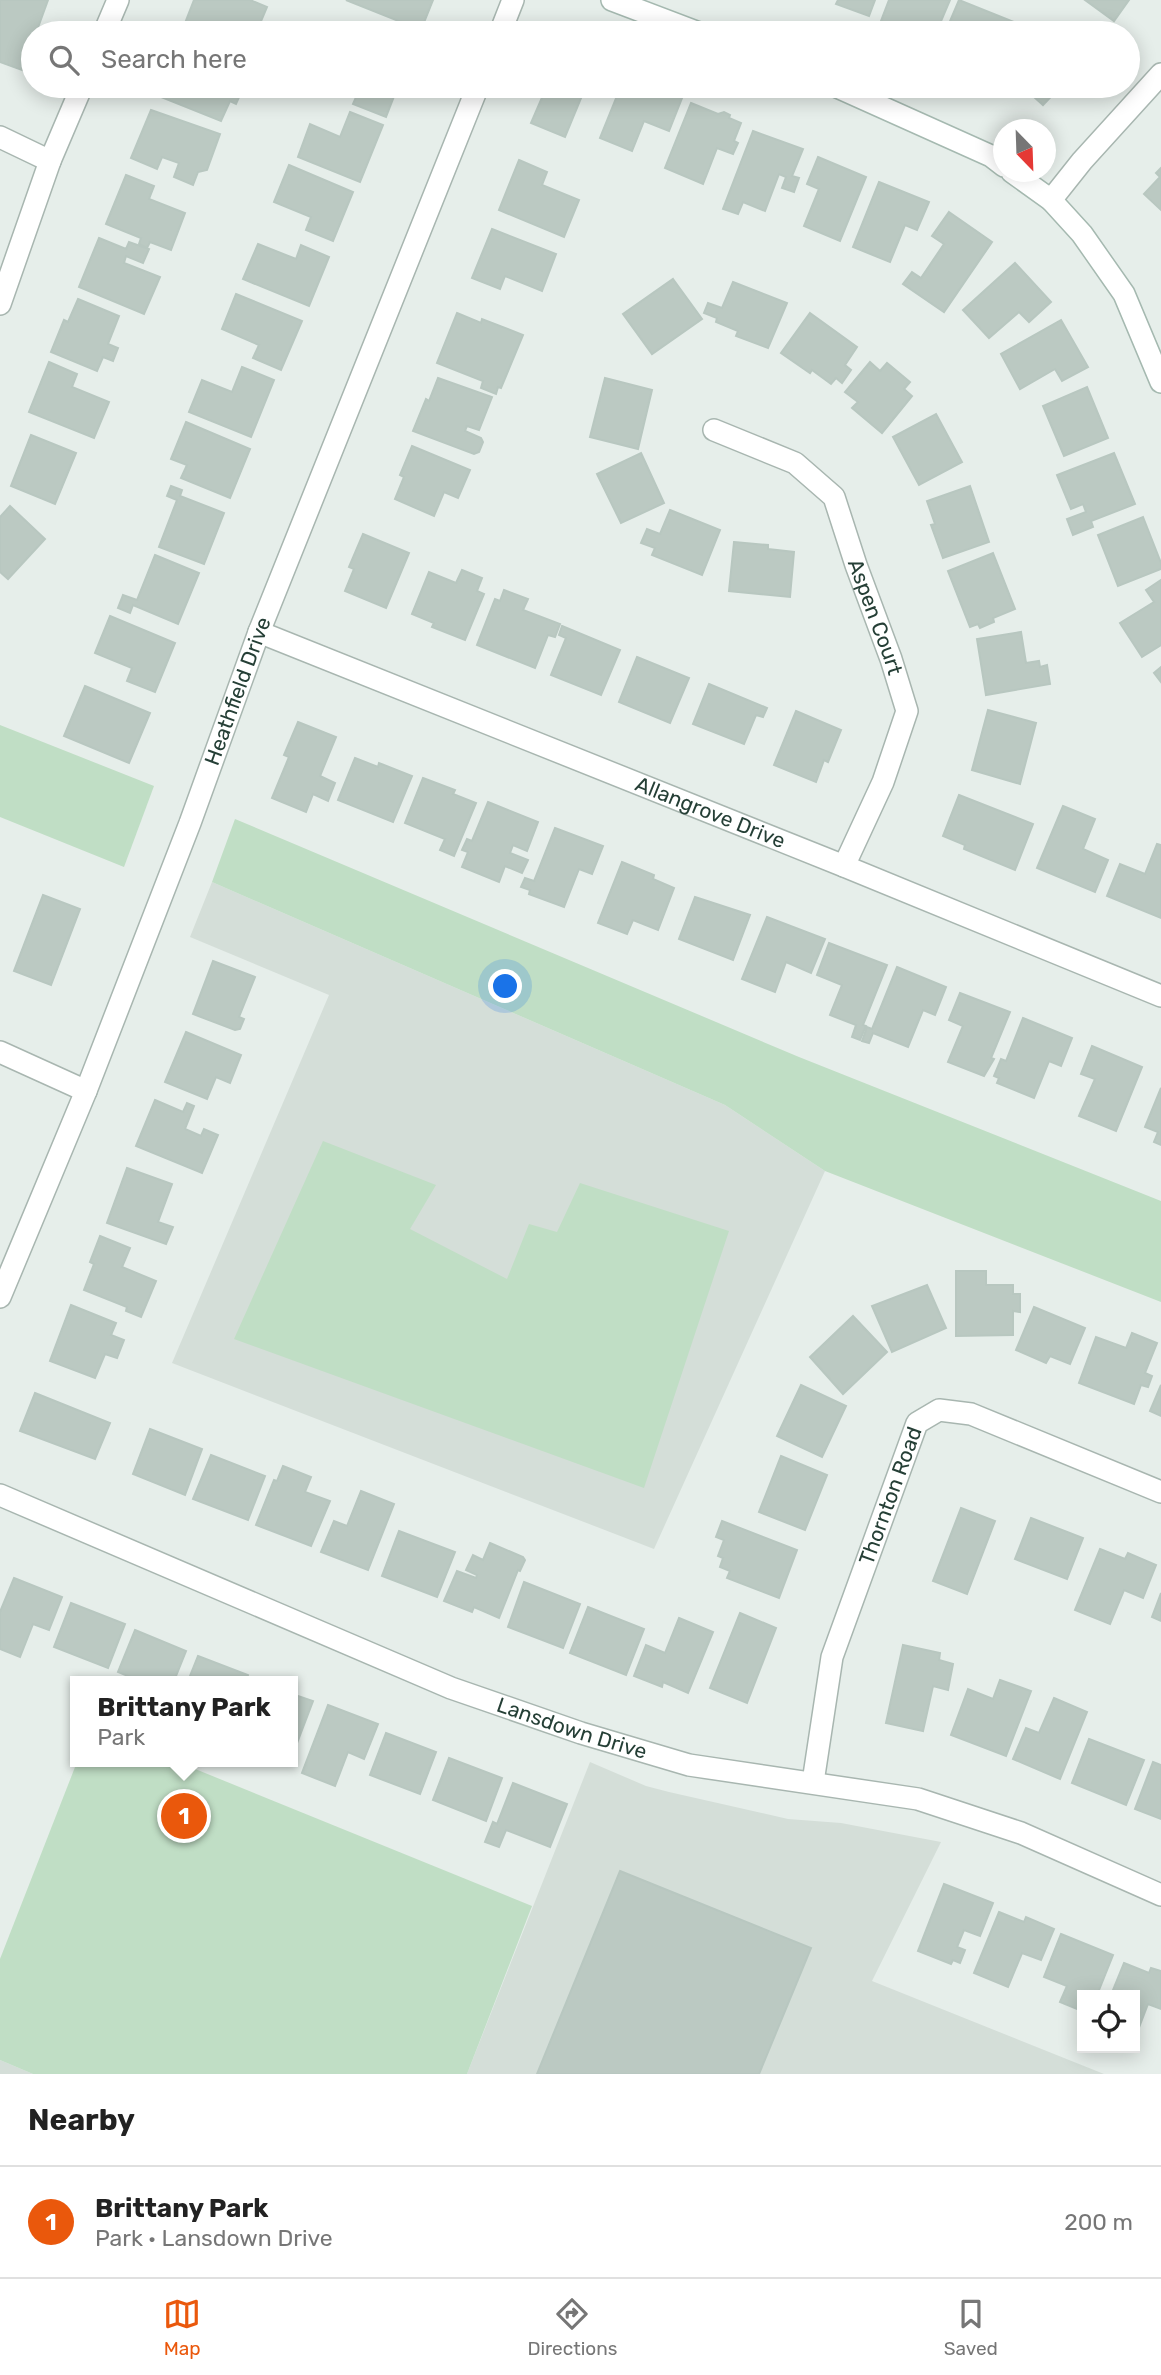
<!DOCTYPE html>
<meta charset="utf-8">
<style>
body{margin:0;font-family:Rubik,sans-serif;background:#f6f6f6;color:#222}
.controls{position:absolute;right:21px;bottom:21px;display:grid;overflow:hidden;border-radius:0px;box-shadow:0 4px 18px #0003}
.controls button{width:63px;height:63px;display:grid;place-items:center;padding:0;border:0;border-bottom:2px solid #e0e0e0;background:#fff;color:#222;font:35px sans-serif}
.compass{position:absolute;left:993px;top:119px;width:63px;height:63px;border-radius:50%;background:#fff;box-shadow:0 4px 18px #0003;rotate:157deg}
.you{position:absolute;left:506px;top:987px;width:24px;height:24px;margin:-18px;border:5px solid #fff;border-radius:50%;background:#1a73e8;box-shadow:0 0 0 10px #1a73e833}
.badge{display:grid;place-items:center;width:46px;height:46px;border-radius:50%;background:#ea580c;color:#fff;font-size:23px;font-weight:700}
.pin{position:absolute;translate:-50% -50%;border:4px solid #fff;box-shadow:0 2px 7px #0006}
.popup{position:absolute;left:70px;top:1676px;width:228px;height:91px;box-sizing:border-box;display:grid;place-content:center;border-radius:0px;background:#fff;filter:drop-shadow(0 2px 5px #0005);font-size:23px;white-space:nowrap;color:#767676}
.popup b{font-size:26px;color:#222}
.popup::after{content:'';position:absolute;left:50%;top:100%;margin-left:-14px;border:14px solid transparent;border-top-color:#fff}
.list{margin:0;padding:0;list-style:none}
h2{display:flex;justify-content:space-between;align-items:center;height:91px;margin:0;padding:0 28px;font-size:30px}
h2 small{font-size:23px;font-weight:400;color:#767676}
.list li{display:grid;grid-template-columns:46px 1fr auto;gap:21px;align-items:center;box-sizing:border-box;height:112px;padding:0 28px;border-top:2px solid #e0e0e0}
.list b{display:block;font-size:26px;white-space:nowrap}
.list p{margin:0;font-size:23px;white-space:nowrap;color:#767676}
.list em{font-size:23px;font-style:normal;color:#767676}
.icon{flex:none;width:38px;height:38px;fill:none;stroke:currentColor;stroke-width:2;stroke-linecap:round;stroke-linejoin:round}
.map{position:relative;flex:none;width:1161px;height:2074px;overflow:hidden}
.search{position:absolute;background:#fff;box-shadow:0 4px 18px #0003;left:21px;right:21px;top:21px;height:77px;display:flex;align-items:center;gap:18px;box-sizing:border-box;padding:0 24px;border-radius:38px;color:#767676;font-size:26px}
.sheet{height:203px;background:#fff}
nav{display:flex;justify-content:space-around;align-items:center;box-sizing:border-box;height:98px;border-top:2px solid #e0e0e0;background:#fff;font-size:19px;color:#767676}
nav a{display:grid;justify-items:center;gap:4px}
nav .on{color:#ea580c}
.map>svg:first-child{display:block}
.built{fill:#d4ded8}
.green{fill:#c0dec5}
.building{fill:#bbc9c2;stroke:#b8c7c0;stroke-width:2}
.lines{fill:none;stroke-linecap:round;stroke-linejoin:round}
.street-casing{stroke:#a8b6b0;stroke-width:24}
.secondary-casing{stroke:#a5b9b0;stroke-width:24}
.street{stroke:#fff;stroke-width:21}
.secondary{stroke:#fff;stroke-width:21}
.labels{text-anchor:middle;stroke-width:6;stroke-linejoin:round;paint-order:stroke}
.street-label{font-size:21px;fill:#253f36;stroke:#f7faf8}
</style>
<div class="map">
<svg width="1161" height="2074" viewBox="0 0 1161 2074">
<rect width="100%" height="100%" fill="#e6eeea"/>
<g class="built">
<path d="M212,882L725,1105L825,1171L654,1549L172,1363L329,995L190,937Z"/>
<path d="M590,1762L646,1786L669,1792L788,1819L841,1823L941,1842L872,1981L1104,2074H467Z"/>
<path d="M0,2060L33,2074H0Z"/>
</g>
<g class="green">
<path d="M0,725L154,786L124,867L0,817Z"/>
<path d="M235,819L799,1057L1161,1201V1302L825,1171L725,1105L212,882Z"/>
<path d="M323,1141L436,1185L410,1229L507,1279L529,1224L557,1232L580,1183L729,1231L644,1488L234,1339Z"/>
<path d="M77,1762H178L532,1906L467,2074H33L0,2060V1959Z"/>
</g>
<g class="building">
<path d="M0,0H48L36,33H33V39L22,70L0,62Z"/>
<path d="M194,0H250L267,7L256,33H226L216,29L214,33H188L182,31Z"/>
<path d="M346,0H433L421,30Z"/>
<path d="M838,0H875L869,16L836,4Z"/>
<path d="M889,0H950L936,33H910L881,21Z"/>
<path d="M959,0L1014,22L1009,33H945Z"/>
<path d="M1085,0H1129L1114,21Z"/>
<path d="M160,86H236L233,92L240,95L236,104L230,101L221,121L156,95Z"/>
<path d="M361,86H398L386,117L353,104Z"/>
<path d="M547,86H586L565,137L531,123Z"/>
<path d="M621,86H648L682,98L669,131L644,121L632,151L600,138Z"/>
<path d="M1022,86H1061L1043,105Z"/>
<path d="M691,103L718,114L724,112L730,115L729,118L741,123L734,141L738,143L733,154L717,148L703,184L665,168Z"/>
<path d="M151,110L220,134L207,170L198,172L193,185L174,177L179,163L162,157L157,169L131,158Z"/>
<path d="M350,112L383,125L360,182L298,157L310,124L340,137Z"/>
<path d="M753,131L803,149L792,176L799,178L794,192L782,188L786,177L779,174L765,211L743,202L738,214L723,209Z"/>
<path d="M818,157L866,177L840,241L804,226L819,189L807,184Z"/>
<path d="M519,160L547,172L542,185L579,200L564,237L499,210Z"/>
<path d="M289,165L353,192L333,241L306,230L311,217L274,202Z"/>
<path d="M1161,168V210L1144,194L1160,177L1156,173Z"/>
<path d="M126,175L154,186L149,199L185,213L171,250L150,242L147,248L139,244L141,238L106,224Z"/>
<path d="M879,182L929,202L917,230L905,225L890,262L853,247Z"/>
<path d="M949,212L992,242L944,312L903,284L912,272L921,278L944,244L932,236Z"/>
<path d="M492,229L556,254L542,291L505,276L500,289L472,278Z"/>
<path d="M99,238L126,249L129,242L149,249L143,263L126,256L124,263L160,277L144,314L79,287Z"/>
<path d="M258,244L296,259L301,245L329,257L309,306L243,279Z"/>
<path d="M1015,263L1051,302L1029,322L1019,312L989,338L963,310Z"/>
<path d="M673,279L702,319L652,354L623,314Z"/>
<path d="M733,282L787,303L768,348L736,336L738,331L716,322L717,318L704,313L708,303L722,308Z"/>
<path d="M236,294L302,321L281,370L253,358L259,345L222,329Z"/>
<path d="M78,299L119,316L108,344L118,348L113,361L103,357L97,371L51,352L64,320L68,322Z"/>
<path d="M457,313L481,323L482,319L523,335L501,388L498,387L496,394L481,388L483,381L437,363Z"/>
<path d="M810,313L857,347L845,365L851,370L842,383L836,378L831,384L812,370L810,373L781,353Z"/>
<path d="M1061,320L1088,367L1062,381L1055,369L1020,389L1001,354Z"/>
<path d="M49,362L77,374L72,387L109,402L94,438L29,412Z"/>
<path d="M870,362L880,371L887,363L910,382L904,389L912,396L882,433L852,408L858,402L845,392Z"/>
<path d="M242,367L274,380L251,437L189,412L202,380L232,392Z"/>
<path d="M438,378L492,397L479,430L467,426L465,431L481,438L483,442L479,452L474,454L413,431L426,399L429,401Z"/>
<path d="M605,378L652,390L638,449L590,437Z"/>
<path d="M1087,387L1108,438L1064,456L1043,406Z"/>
<path d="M936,414L962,462L919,485L893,437Z"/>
<path d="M186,422L250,449L230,498L181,478L187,465L171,459Z"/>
<path d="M31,435L76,453L55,504L11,486Z"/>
<path d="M412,446L470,470L458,498L444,492L434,516L395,499L404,477L400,475Z"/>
<path d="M641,453L664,503L621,523L597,474Z"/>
<path d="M1114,453L1135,504L1091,521L1093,527L1073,535L1067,519L1086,512L1083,504L1071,509L1057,475Z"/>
<path d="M171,486L182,490L180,496L224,513L204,564L159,547L177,500L167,496Z"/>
<path d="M970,486L989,542L943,558L931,525L935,524L927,501Z"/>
<path d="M10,506L45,539L8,579L0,572V517Z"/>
<path d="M670,510L720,530L702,575L652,555L655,548L641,543L647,529L660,534Z"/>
<path d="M1143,517L1161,563V569L1118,586L1098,535Z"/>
<path d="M363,534L409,553L386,608L345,591L354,569L349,567Z"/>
<path d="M734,542L768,545V549L794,552L790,597L729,591Z"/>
<path d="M993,553L1015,609L993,618L994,622L980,628L978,624L970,627L948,571Z"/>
<path d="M155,555L199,573L178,624L133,605L130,613L118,608L123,595L137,600Z"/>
<path d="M462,570L482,578L477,591L484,594L465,640L432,627L434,623L412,614L429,572L456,583Z"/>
<path d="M1161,580V645L1142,657L1120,623L1154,602L1146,590Z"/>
<path d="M504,590L528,599L523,610L560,624L555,637L548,635L535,668L477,645L495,599L500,601Z"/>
<path d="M110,616L175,643L155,692L127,681L132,668L95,653Z"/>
<path d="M562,626L620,650L601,695L551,675L566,638L559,635Z"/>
<path d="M1021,632L1026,663L1039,661L1040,667L1047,665L1050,684L986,695L977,639Z"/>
<path d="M637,657L689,678L670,723L619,702Z"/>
<path d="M1161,667V682L1154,673Z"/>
<path d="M709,684L767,708L763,717L756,715L744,744L693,724Z"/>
<path d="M85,686L150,713L129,763L64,736Z"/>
<path d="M988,710L1036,723L1020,784L972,770Z"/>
<path d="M796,711L841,730L828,762L824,760L816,782L774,765Z"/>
<path d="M298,722L336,737L320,776L335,783L328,801L313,794L306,812L272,798L289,757L284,755Z"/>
<path d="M355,758L378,767L379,763L412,776L393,822L338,800Z"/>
<path d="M423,778L455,790L453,794L476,803L454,856L440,850L445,839L405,823Z"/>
<path d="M959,795L1033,824L1015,870L964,849L965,845L943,836Z"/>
<path d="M488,802L538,822L527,851L513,845L510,853L528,860L522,873L505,866L499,882L462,867L468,852L462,850L467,839L472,841Z"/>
<path d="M1063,806L1095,819L1083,849L1108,860L1095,892L1037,868Z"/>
<path d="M555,828L603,846L592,874L579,869L564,907L529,894L530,890L521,887L525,878L534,881Z"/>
<path d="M1157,844L1161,845V918L1107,896L1120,864L1145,874Z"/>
<path d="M622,862L654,875L653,879L674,888L658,930L633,920L627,934L598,923Z"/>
<path d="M43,895L80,909L51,985L14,971Z"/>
<path d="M695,897L750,915L733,960L679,939Z"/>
<path d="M767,917L825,939L811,973L786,962L775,992L742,979Z"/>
<path d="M829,943L887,965L863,1025L866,1026L860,1040L852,1037L856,1025L830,1015L842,985L817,975Z"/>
<path d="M213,961L255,977L239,1017L244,1019L240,1029L235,1030L193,1014Z"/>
<path d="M897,967L946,987L935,1015L923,1010L908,1047L873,1033L869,1043L862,1041L867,1027L872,1029Z"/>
<path d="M960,993L1010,1012L991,1058L994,1059L984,1076L948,1062L963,1026L949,1020Z"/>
<path d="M1023,1018L1072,1038L1061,1066L1049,1061L1034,1098L997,1083L999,1078L994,1076L1001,1059L1006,1061Z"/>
<path d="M186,1032L241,1055L230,1083L216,1077L207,1099L165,1082Z"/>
<path d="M1092,1046L1142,1067L1116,1131L1079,1116L1095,1079L1081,1074Z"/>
<path d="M1161,1088V1145L1154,1142L1158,1132L1145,1127Z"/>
<path d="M155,1100L183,1112L187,1103L194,1106L185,1129L201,1136L204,1129L218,1135L202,1173L136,1146Z"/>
<path d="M127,1168L172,1184L158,1222L173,1227L166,1244L107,1223Z"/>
<path d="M100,1236L130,1248L122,1267L156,1281L141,1317L126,1311L127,1307L84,1290L94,1264L90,1262Z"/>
<path d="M956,1271H986V1285H1013V1294H1020V1312L1013,1311V1335L956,1336Z"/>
<path d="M927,1285L946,1328L892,1352L872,1306Z"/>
<path d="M71,1305L116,1323L111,1335L124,1340L117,1358L105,1354L95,1378L50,1361Z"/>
<path d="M1034,1307L1085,1328L1070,1364L1050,1356L1046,1363L1016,1350Z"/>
<path d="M853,1316L887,1352L843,1394L810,1357Z"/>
<path d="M1132,1333L1157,1343L1145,1373L1152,1376L1148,1387L1141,1385L1134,1404L1079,1383L1096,1337L1126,1348Z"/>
<path d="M801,1385L846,1406L822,1457L777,1436Z"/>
<path d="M1161,1385V1416L1150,1411Z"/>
<path d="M35,1393L110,1423L95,1459L20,1431Z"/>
<path d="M150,1429L202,1449L185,1495L133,1474Z"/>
<path d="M211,1455L265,1476L248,1520L193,1499Z"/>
<path d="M781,1456L827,1475L805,1530L759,1512Z"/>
<path d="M283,1466L311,1477L305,1492L330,1501L311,1546L256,1525L274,1480L277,1481Z"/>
<path d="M361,1491L394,1504L368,1570L321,1552L334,1521L347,1526Z"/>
<path d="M961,1508L995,1521L967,1594L933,1581Z"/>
<path d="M1031,1518L1083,1538L1067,1579L1015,1559Z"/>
<path d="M722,1521L797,1550L779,1598L727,1578L730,1571L720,1567L723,1558L718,1556L724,1540L716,1537Z"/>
<path d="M399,1531L455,1552L437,1597L382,1576Z"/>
<path d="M490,1543L523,1557L525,1560L520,1571L518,1570L499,1618L474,1607L472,1612L444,1601L457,1571L476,1578L477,1575L466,1570L473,1555L483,1560Z"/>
<path d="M1100,1549L1125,1559L1128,1553L1156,1565L1143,1598L1124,1590L1110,1624L1075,1610Z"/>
<path d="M14,1578L62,1597L49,1630L33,1624L20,1657L0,1649V1612Z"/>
<path d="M524,1582L580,1604L563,1648L508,1627Z"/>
<path d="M1161,1593V1621L1152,1617Z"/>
<path d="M71,1603L125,1624L108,1668L54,1647Z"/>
<path d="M588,1607L644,1629L626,1675L570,1653Z"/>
<path d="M740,1613L776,1628L747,1703L710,1688Z"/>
<path d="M679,1618L713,1632L688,1693L663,1682L662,1687L634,1676L646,1645L665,1653Z"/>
<path d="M135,1630L186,1651L174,1681H140L118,1672Z"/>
<path d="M903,1645L940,1653L939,1660L953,1664L948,1690L933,1686L923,1731L886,1723Z"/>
<path d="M198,1656L248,1675L246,1681H188Z"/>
<path d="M1000,1680L1031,1691L1006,1756L951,1735L968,1689L993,1699Z"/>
<path d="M292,1694L313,1701L297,1743L292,1742Z"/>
<path d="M1054,1698L1087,1712L1060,1779L1013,1759L1026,1728L1039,1733Z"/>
<path d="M328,1705L378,1724L364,1759L348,1752L335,1786L302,1773Z"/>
<path d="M386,1733L436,1752L420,1794L370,1775Z"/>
<path d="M1089,1739L1144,1760L1126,1805L1072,1783Z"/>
<path d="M449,1758L502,1778L486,1821L433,1800Z"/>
<path d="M1153,1762L1161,1765V1819L1135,1809Z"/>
<path d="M513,1783L567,1804L550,1847L506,1830L499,1847L485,1842L493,1822L497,1824Z"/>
<path d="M620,1871L811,1948L759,2074H537Z"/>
<path d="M944,1884L993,1903L980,1936L964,1930L957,1947L965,1950L960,1963L953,1960L951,1964L918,1951Z"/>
<path d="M999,1912L1024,1922L1026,1917L1054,1929L1041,1960L1022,1953L1008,1987L974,1973Z"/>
<path d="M1061,1934L1113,1955L1097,1995H1082V2011L1060,2002L1067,1986L1044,1977Z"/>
<path d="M1124,1963L1149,1973L1151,1968L1161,1971V2009L1148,2004L1135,2038V1995H1111Z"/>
</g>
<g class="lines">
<g class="street-casing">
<g id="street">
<path d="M104,33L118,0"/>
<path d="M500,33L513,0"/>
<path d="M0,137L50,161"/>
<path d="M1051,200L1082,161L1161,74"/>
<path d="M0,304L50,161L82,86"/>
<path id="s1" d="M714,430L795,463L834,497L856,565L891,659L907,711L883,782L844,866"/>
<path id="s2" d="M259,632L844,866L1161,996"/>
<path d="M0,1052L86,1091"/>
<path id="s3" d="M0,1297L86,1091L190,823L259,632L478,86"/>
<path id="s4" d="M0,1495L451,1688L581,1733L689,1765L918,1799L1021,1833L1161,1895"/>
<path id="s5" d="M813,1782L832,1657L917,1423L939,1410L971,1414L1161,1492"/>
</g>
</g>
<g class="secondary-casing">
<g id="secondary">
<path d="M612,0L699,33"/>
<path d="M835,86L991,156L1004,166"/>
<path d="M1012,172L1051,200L1082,234L1124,294L1161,382"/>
</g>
</g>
<use href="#street" class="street"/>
<use href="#secondary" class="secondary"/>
</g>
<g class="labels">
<g class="street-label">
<text dy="7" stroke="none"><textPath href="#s1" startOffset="266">Aspen Court</textPath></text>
<text dy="7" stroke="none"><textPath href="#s3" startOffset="651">Heathfield Drive</textPath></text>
<text dy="7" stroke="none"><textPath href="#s2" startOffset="486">Allangrove Drive</textPath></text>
<text dy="7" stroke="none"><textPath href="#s5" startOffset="298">Thornton Road</textPath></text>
<text dy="7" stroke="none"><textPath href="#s4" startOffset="618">Lansdown Drive</textPath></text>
</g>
</g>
</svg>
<div class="controls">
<button><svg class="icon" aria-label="locate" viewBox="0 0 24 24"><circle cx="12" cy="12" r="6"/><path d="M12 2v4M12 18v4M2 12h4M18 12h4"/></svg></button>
</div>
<svg class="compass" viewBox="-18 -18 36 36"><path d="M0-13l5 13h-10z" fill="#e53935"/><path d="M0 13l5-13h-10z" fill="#767676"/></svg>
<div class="you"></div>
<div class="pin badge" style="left:184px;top:1816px">1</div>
<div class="popup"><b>Brittany Park</b>Park</div>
<div class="search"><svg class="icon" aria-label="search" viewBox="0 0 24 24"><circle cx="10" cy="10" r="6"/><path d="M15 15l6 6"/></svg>Search here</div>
</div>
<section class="sheet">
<h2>Nearby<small></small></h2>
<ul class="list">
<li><span class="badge">1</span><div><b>Brittany Park</b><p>Park · Lansdown Drive</p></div><em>200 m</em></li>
</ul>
</section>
<nav>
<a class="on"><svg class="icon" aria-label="map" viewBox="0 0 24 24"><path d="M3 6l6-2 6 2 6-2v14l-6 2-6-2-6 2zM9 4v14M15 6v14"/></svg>Map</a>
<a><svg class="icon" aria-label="directions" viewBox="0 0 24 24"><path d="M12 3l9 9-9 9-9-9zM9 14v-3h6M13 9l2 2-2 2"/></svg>Directions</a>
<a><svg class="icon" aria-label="saved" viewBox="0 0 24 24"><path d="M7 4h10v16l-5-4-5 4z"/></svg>Saved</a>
</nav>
